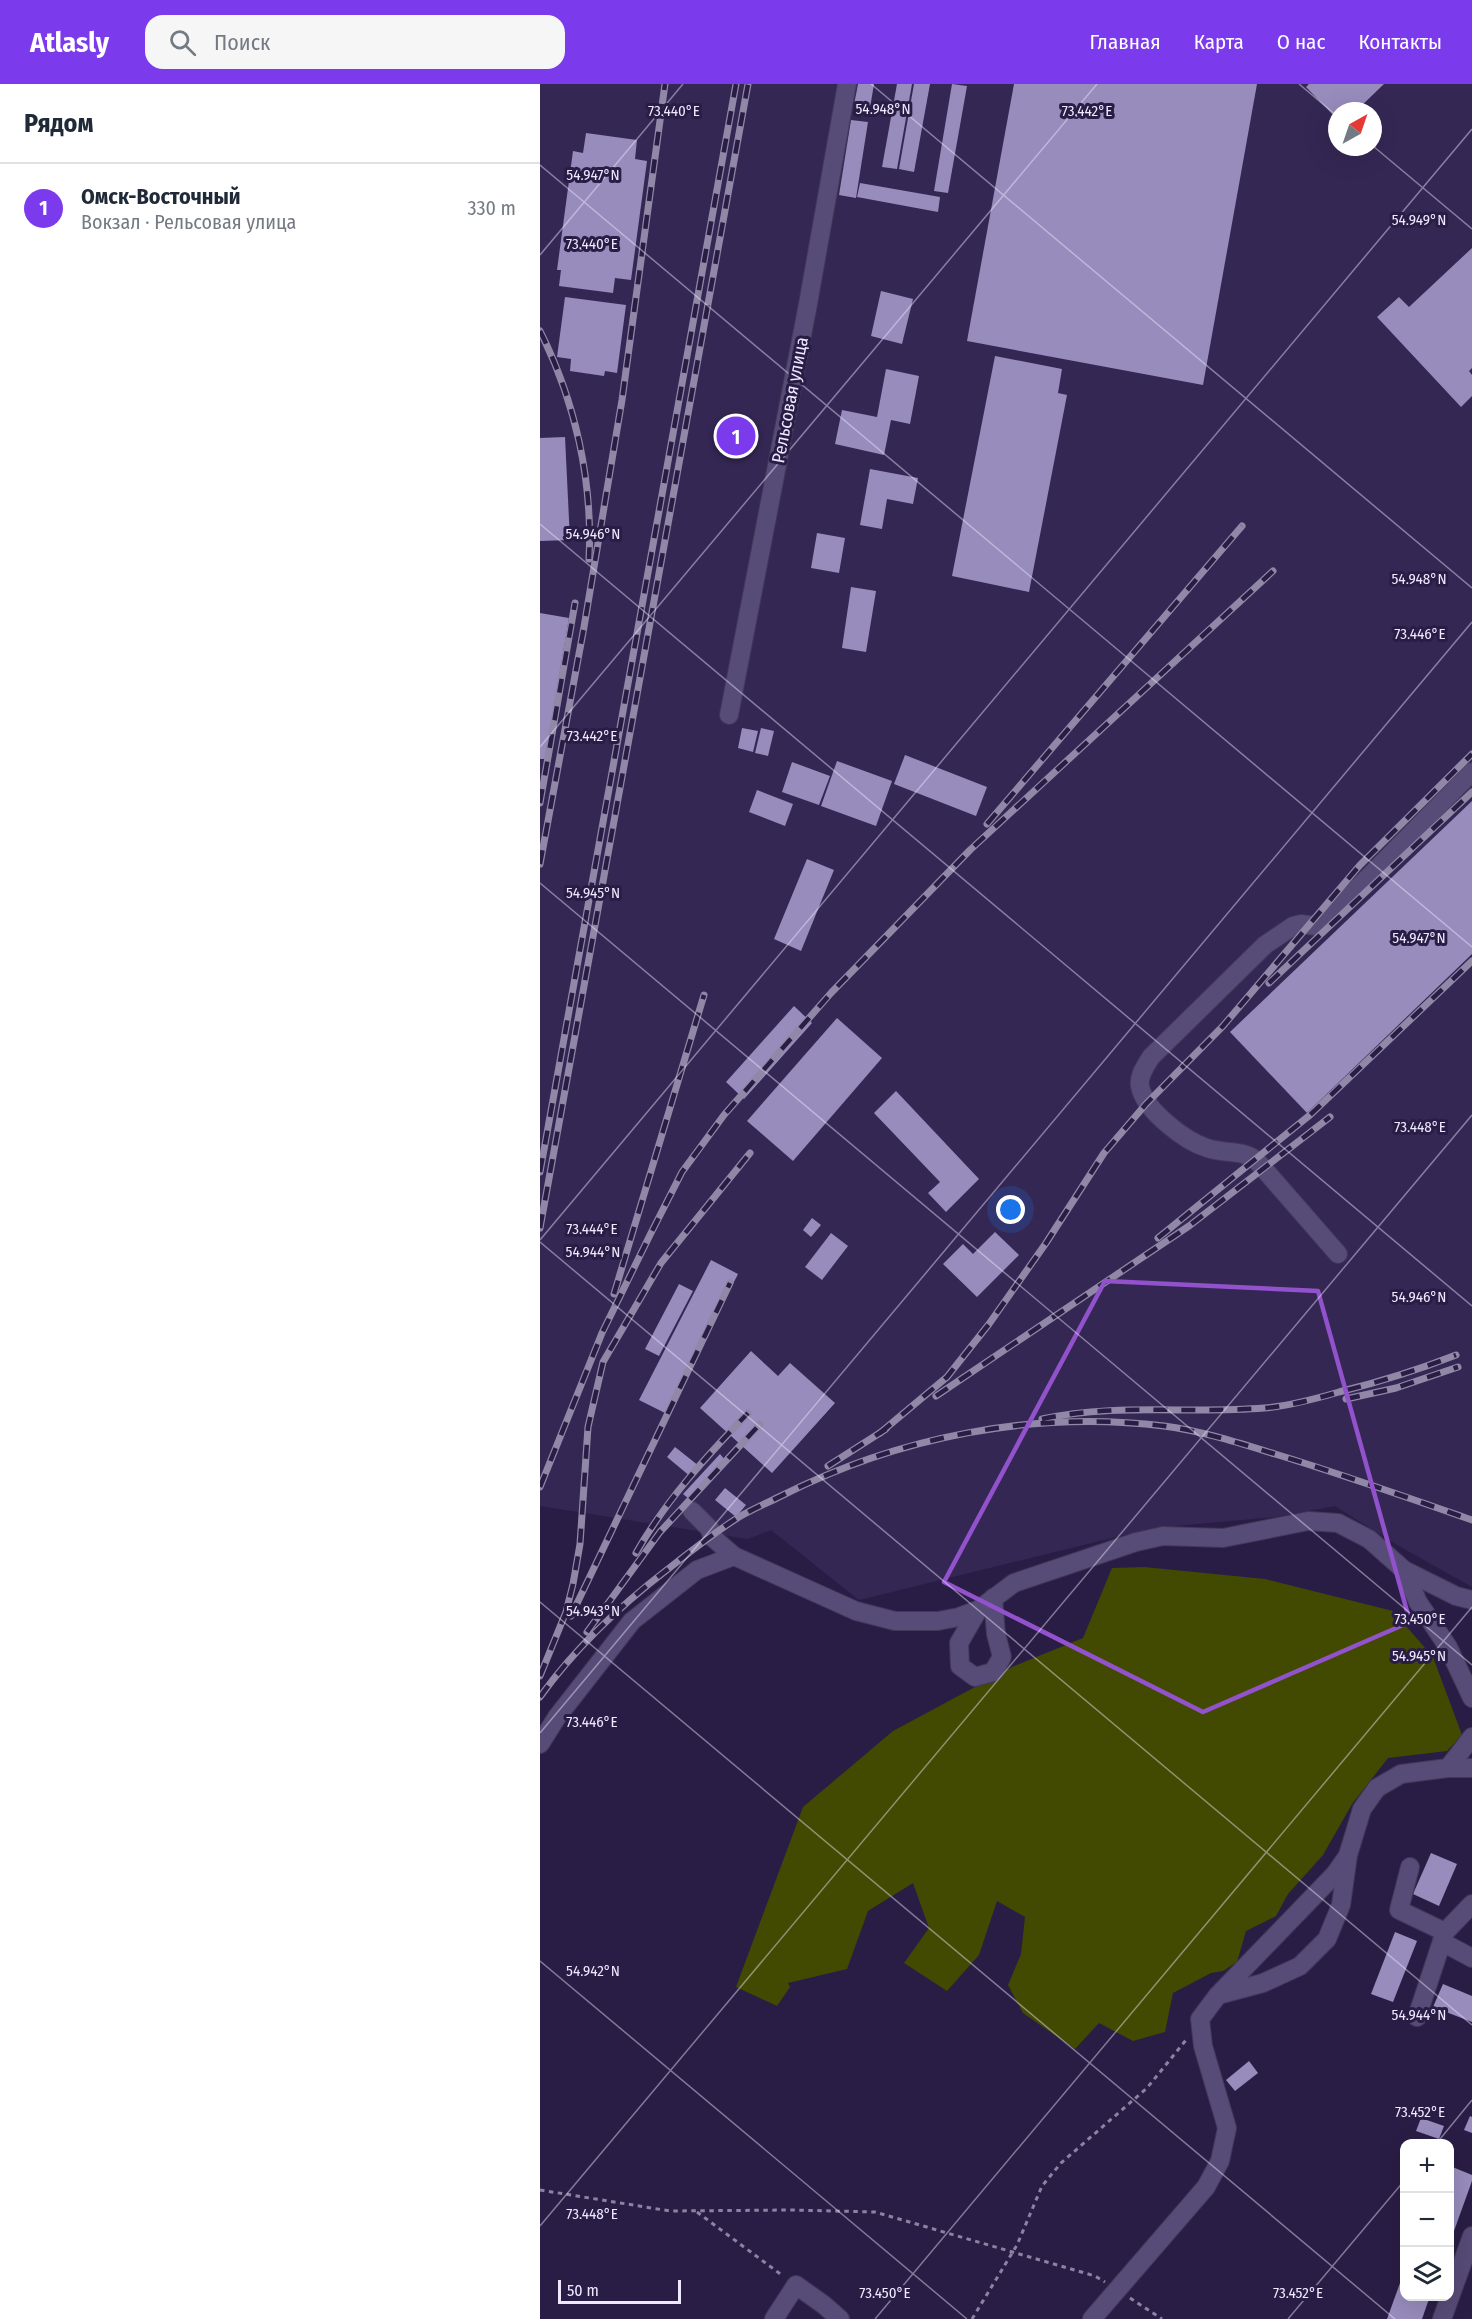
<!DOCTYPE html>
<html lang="ru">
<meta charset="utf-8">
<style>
body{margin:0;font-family:"Fira Sans Condensed",sans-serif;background:#f6f6f7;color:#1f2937}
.controls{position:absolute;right:18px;bottom:18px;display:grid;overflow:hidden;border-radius:12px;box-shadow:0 6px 24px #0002}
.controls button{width:54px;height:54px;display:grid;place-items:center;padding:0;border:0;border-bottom:2px solid #e0e1e3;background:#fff;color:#1f2937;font:30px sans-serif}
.compass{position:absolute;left:788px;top:18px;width:54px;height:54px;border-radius:50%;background:#fff;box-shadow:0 6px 24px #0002;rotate:40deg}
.scale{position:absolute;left:18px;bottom:15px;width:123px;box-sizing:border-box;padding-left:6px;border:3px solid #eee9ff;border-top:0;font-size:16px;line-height:21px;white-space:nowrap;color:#eee9ff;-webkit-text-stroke:4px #2a1d45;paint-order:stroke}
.you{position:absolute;left:471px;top:1126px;width:21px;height:21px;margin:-15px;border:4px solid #fff;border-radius:50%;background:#1a73e8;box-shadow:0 0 0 9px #1a73e833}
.badge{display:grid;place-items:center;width:39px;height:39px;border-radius:50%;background:#7c3aed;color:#fff;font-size:20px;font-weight:700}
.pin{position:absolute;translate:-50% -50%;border:3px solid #fff;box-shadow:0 2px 6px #0006}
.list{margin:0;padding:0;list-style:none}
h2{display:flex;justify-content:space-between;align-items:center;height:78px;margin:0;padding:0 24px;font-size:26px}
h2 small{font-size:20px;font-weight:400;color:#747a83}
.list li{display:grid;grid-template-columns:39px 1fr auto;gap:18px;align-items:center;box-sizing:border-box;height:90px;padding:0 24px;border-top:2px solid #e0e1e3}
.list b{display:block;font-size:22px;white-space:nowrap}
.list p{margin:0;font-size:20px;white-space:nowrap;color:#747a83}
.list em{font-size:20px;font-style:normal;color:#747a83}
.icon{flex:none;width:33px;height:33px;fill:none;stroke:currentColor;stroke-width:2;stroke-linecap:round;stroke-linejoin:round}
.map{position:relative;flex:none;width:932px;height:2235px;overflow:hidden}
header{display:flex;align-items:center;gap:36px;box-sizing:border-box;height:84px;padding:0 30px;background:#7c3aed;color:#fff}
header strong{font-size:28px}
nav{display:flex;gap:33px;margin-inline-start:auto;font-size:21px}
.search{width:420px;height:54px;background:#f6f6f7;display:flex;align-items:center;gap:15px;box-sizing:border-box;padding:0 21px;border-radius:18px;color:#747a83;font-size:22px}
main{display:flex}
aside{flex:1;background:#fff}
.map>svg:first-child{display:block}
.built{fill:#352754;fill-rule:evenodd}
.green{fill:#424900}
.building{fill:#978cbc}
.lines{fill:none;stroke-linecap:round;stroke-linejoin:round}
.minor-casing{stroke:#433759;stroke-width:20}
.path{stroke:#8c83a2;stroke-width:3;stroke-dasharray:4.5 4.5;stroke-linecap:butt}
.minor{stroke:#574b77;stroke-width:18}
.rail-casing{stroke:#9188a7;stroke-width:7}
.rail{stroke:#2a1d45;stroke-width:4.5;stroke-dasharray:14;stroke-linecap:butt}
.marked{fill:none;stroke:#9252cc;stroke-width:4.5;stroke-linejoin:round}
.ticks{fill:none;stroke:#eee9ff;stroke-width:1.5;stroke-opacity:0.45}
.labels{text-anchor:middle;stroke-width:6;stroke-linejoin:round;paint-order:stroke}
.street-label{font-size:18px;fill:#eee9ff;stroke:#2a1d45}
.ticks-label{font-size:15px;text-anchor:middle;fill:#eee9ff;stroke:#2a1d45;stroke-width:6;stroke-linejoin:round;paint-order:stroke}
</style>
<header>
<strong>Atlasly</strong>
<div class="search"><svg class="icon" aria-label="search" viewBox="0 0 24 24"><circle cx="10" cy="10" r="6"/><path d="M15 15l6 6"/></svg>Поиск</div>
<nav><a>Главная</a><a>Карта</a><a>О нас</a><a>Контакты</a></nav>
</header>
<main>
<aside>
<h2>Рядом<small></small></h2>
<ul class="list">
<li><span class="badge">1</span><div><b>Омск-Восточный</b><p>Вокзал · Рельсовая улица</p></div><em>330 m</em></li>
</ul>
</aside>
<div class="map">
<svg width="932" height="2235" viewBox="0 0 932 2235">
<rect width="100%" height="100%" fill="#2a1d45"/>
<path class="built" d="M0,0H932V1503L859,1462L795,1422L736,1433L613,1444L319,1516L231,1446L208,1455L0,1422ZM797,27H833V63H797Z"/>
<path class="green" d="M604,1483L725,1495L853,1527L893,1573L922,1651L907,1667L848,1674L812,1720L783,1771L748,1810L736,1832L706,1847L697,1878L683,1887L671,1889L633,1909L625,1948L593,1957L559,1939L535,1965L483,1929L468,1901L481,1870L485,1833L457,1817L439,1871L407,1907L364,1879L389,1844L373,1799L328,1827L307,1885L248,1899L250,1903L237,1922L196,1903L263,1723L353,1647L474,1582L543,1554L572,1484Z"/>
<g class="building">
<path d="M318,0H334L330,24L314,21Z"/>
<path d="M357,0H372L357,85L342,83Z"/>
<path d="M374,0H390L374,88L359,85Z"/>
<path d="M412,0L427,2L408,109L394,107Z"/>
<path d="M474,0H717L663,301L427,257Z"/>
<path d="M769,0H844L816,27H797V35L766,3Z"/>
<path d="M311,36L328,38L316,114L299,111Z"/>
<path d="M46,49L97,56L95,75L107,77L91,196L75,194L73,209L19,202L21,186H17L33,67L43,69Z"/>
<path d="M320,99L400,113L398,128L317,113Z"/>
<path d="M932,164V284L929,287L932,291V312L921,323L837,233L859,213L869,223Z"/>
<path d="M341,207L373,215L362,260L331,252Z"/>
<path d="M25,213L86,221L77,289L65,287L64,292L30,287L31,275L17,273Z"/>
<path d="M455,272L522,285L518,309L527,311L489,508L412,492Z"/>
<path d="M346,285L379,292L370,340L351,336L344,371L295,360L302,326L337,333Z"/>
<path d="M25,353L30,456L0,457V354Z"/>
<path d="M330,385L378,394L373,420L347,415L342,445L320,441Z"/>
<path d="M277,449L305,454L299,489L271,484Z"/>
<path d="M311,503L336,507L326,568L302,564Z"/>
<path d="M0,529L29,534L5,675H0Z"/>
<path d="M202,644L218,647L213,668L198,664Z"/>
<path d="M221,644L234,647L228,672L215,669Z"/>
<path d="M365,671L447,703L436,732L354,700Z"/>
<path d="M297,677L352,697L336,742L281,722Z"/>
<path d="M252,678L290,692L279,721L242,708Z"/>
<path d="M217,706L253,720L245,742L209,728Z"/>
<path d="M932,717V870L767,1029L690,948Z"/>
<path d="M267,775L294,786L261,867L234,855Z"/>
<path d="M254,922L272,939L204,1015L186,998Z"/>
<path d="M297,934L342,974L253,1077L207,1037Z"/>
<path d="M356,1007L439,1095L406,1128L388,1109L400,1098L334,1029Z"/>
<path d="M272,1134L281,1141L271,1153L263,1146Z"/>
<path d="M455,1148L479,1171L437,1213L403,1180L423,1160L433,1170Z"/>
<path d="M291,1149L308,1162L282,1196L265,1183Z"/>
<path d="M171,1176L198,1190L127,1330L99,1316Z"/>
<path d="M139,1200L153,1207L119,1272L105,1265Z"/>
<path d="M211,1267L238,1292L250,1279L295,1319L232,1389L160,1324Z"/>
<path d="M135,1363L159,1382L151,1393L127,1373Z"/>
<path d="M180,1370L185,1376L149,1415L143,1410Z"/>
<path d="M185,1404L206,1421L196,1433L175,1416Z"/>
<path d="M891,1769L917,1780L899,1822L873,1810Z"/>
<path d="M855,1848L877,1857L853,1918L831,1910Z"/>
<path d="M903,1900L932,1912V1938L893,1923Z"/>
<path d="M709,1977L718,1989L695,2007L686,1996Z"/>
<path d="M930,2032L932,2033V2049L924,2046Z"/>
<path d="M881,2034L904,2042L899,2055L876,2047Z"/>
<path d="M910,2082L932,2091V2097L910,2158Z"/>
<path d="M864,2188V2212H890L882,2235H847Z"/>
</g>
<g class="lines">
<g class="minor-casing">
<g id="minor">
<path d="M189,631L268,220L307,0"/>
<path d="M798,1170L716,1076C701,1065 684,1070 667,1064C645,1057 604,1026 600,1002C598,992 606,981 611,973L725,861L753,842L761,840L776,842L784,838L932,688"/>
<path d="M152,1427L170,1445L172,1453L194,1472L316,1527L355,1537H398L419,1533L438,1526L474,1499L596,1458L623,1452L683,1454L768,1437L798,1439L829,1455L864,1486L878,1518L908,1563L932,1614"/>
<path d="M864,1486L916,1512L932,1516"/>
<path d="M438,1526L419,1559L420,1582L435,1593L453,1588L462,1573L456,1550L453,1514"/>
<path d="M0,1660L17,1633L92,1537L157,1486L194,1472"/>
<path d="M908,1684H932"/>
<path d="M870,1783L859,1826L905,1848"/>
<path d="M902,1858L932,1874"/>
<path d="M681,1908L795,1790L807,1773"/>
<path d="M877,1933L905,1848L932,1820"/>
<path d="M234,2235L256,2201L284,2221L300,2235"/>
<path d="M552,2235L666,2103L680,2077L687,2044L663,1962L660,1935L678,1911L723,1899L760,1882L787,1855L801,1821L808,1771L822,1725L837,1704L861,1690L908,1684L932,1653"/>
<path d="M902,2235L932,2152"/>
</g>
</g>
<g class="path">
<path d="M0,2106L130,2127L252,2126L335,2128L555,2192L565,2198"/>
<path d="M157,2128L243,2192"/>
<path d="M590,2214L622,2235"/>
<path d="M432,2235L477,2161L502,2102L521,2079L607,2004L646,1956"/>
</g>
<use href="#minor" class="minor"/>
<g class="rail-casing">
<g id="rail">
<path d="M0,247C35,317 53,396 49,475"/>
<path d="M0,719L35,519"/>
<path d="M447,740L702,442"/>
<path d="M0,780L44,543L82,316L125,0"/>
<path d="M729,899L932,708"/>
<path d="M0,1088L196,0"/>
<path d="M0,1144L208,0"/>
<path d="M618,1154L770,1031L932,877"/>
<path d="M74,1210L164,911"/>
<path d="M396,1312L649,1142L790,1033"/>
<path d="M806,1315L856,1304L918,1283"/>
<path d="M502,1335C575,1319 649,1330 724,1324C749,1322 775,1315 799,1308C839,1298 878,1286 916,1271"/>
<path d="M340,1349L407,1293L449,1240L506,1159L564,1069L606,1020L683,942L820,781L932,670"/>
<path d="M288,1382L346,1345"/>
<path d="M0,1403L62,1249L110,1151L142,1088L184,1031L291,909L430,766L733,487"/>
<path d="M96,1469C126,1416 166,1373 208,1329"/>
<path d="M31,1532L190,1199"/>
<path d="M47,1548L120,1448L220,1340"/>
<path d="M0,1592L26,1528L33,1500L40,1460L48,1343L63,1278L121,1179L210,1069"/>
<path d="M0,1613C35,1564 81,1521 128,1485C151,1467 175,1448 199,1433C213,1425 227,1419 241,1412C358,1353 494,1326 624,1342C662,1347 699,1359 735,1370C801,1390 866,1413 932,1436"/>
</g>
</g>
<use href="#rail" class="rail"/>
</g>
<path class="marked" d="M565,1197L778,1207L870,1538L663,1628L404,1498Z"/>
<path class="ticks" d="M331,0L932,504M759,0L797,32M833,62L932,145M0,81L932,863M0,171L143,0M0,440L932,1222M0,663L557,0M0,799L932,1581M0,1156L932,45M0,1158L932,1941M0,1518L855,2235M0,1649L932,538M0,1877L427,2235M896,2060L932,2016M0,2142L932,1031M335,2235L932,1523M748,2235L864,2097"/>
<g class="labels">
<g class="street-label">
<text transform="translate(250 316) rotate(-79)" y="6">Рельсовая улица</text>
</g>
</g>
<g class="ticks-label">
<text x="343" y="30">54.948°N</text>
<text x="134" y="32">73.440°E</text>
<text x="547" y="32">73.442°E</text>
<text x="53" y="96">54.947°N</text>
<text x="879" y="141">54.949°N</text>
<text x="52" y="165">73.440°E</text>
<text x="53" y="455">54.946°N</text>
<text x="879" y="500">54.948°N</text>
<text x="880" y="555">73.446°E</text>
<text x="52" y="657">73.442°E</text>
<text x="53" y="814">54.945°N</text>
<text x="879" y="859">54.947°N</text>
<text x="880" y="1048">73.448°E</text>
<text x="52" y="1150">73.444°E</text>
<text x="53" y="1173">54.944°N</text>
<text x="879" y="1218">54.946°N</text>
<text x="53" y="1532">54.943°N</text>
<text x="880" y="1540">73.450°E</text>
<text x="879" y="1577">54.945°N</text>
<text x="52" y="1643">73.446°E</text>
<text x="53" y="1892">54.942°N</text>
<text x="879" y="1936">54.944°N</text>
<text x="880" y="2033">73.452°E</text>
<text x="52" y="2135">73.448°E</text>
<text x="345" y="2214">73.450°E</text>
<text x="758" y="2214">73.452°E</text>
</g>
</svg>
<div class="controls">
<button>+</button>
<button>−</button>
<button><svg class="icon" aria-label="layers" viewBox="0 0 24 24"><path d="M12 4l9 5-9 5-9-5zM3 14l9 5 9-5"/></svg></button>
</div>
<svg class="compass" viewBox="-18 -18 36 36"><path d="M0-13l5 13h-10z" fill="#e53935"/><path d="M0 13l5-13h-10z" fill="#747a83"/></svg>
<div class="scale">50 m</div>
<div class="you"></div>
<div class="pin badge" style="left:196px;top:352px">1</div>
</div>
</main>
